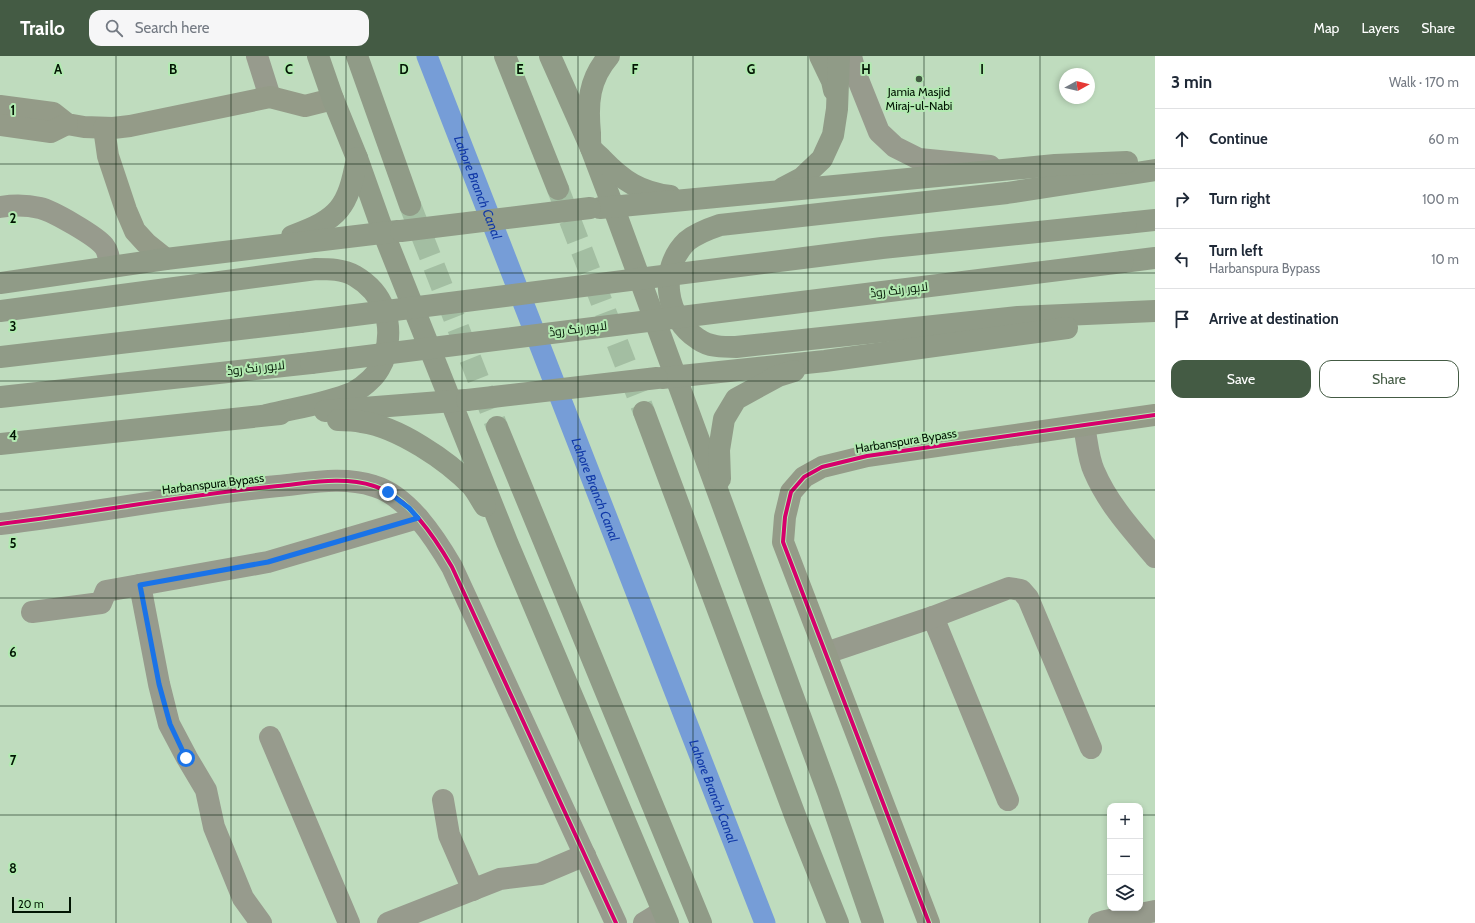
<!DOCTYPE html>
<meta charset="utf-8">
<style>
body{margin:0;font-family:Cabin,Cairo,sans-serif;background:#f6f6f7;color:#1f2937}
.controls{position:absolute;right:12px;bottom:12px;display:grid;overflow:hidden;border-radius:8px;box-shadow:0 2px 6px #0003}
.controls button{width:36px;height:36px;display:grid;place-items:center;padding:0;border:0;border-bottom:1px solid #e0e1e3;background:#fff;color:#1f2937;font:20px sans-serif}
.compass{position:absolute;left:1059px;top:12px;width:36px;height:36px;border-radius:50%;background:#fff;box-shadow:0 2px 6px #0003;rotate:82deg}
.scale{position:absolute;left:12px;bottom:10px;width:59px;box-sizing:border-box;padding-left:4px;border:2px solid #021503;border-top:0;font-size:11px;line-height:14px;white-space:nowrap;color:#021503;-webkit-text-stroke:3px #b2e9b1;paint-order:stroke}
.stop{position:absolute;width:12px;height:12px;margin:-9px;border:3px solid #1a73e8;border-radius:50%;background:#fff}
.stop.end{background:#1a73e8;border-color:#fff;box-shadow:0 1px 4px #0008}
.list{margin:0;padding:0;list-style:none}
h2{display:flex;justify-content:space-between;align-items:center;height:52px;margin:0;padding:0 16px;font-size:17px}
h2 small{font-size:13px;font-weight:400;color:#747a83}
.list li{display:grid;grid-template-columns:26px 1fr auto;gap:12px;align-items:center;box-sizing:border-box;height:60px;padding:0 16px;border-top:1px solid #e0e1e3}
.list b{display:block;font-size:15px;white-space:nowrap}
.list p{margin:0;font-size:13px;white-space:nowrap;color:#747a83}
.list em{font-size:13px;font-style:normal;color:#747a83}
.actions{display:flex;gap:8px;padding:12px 16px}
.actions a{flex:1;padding:9px 0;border:1px solid #445b44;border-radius:12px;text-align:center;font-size:14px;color:#445b44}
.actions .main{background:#445b44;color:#fff}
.icon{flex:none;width:22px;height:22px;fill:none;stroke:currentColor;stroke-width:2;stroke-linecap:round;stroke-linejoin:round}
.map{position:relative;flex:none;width:1155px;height:867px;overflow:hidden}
header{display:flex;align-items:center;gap:24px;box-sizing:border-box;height:56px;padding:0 20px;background:#445b44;color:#fff}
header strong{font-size:19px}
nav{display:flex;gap:22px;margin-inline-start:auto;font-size:14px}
.search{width:280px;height:36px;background:#f6f6f7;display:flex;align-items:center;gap:10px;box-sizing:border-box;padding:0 14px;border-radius:12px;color:#747a83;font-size:15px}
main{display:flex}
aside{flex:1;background:#fff}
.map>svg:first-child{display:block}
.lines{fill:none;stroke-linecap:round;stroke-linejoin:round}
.canal{stroke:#769dd7;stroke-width:21}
.highway-tunnel{stroke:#a3bea2;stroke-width:22;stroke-dasharray:22 11;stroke-linecap:butt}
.street{stroke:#979b8d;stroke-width:22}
.secondary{stroke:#949b88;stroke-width:22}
.highway{stroke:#909b87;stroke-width:22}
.highway-bridge{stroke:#909b87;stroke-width:22}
.cycleway-casing{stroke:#b2e9b1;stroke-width:6}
.cycleway{stroke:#d6006c;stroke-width:4}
.route{stroke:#1a73e8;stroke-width:5}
.grid{fill:none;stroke:#021503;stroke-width:1;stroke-opacity:0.55}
.poi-dot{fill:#445b44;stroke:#b2e9b1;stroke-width:1.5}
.labels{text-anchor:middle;stroke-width:4;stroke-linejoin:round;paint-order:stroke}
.poi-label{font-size:12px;fill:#021503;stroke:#b2e9b1}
.street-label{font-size:12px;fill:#021503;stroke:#b2e9b1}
.water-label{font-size:13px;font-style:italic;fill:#1038a7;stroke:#b2e9b1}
.grid-label{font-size:13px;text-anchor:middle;font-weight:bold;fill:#021503;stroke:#b2e9b1;stroke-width:4;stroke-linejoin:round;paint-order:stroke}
</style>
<header>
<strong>Trailo</strong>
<div class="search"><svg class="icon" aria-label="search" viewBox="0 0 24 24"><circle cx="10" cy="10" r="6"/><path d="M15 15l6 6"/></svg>Search here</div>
<nav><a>Map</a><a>Layers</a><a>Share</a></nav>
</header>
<main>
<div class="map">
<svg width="1155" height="867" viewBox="0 0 1155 867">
<rect width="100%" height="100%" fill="#bfdcbe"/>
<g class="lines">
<path class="canal" id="s1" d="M427,0L765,867"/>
<g class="highway-tunnel">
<path d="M558,133L644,356"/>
<path d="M410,149L497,371"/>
</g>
<g class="street">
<path d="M257,0L270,41"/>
<path d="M851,0L855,16L879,76L895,91L919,103L990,110"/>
<path d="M0,151C13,149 27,149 40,152C53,155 96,180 104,190C109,196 109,204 110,211"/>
<path d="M1084,370C1087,384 1088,402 1094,415C1108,448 1132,474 1155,501"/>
<path d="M0,468C93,457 185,439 278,430C310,427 343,420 374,430C408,440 435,482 452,511L616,867"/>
<path d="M140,529L159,628L169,668L187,702L206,734L214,771L243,842L261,867"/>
<path d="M32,556L101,547L106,535L268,506L418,462"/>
<path d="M933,561L1008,744"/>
<path d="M826,597L933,561L1009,532L1021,534L1028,542L1091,692"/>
<path d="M270,681L349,867"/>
<path d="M443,744L449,779L473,834"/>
<path d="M388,867L500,823L540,818L585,799"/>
<path d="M644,867L662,856"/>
<path d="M1099,867L1105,865L1155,855"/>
</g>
<g class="secondary">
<path d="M0,50L53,57L67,68L84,71L113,72L130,70L270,41L305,50L333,43"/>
<path d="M0,69L51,76L67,68"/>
<path d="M104,72L108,100L126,154L135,175L146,187L166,203"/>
<path d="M929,867L783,486L785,461L791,436L804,421L822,411L867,400L1155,359"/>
</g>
<g class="highway">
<path d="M318,0L333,43L357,102L384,178L507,486L668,867"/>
<path d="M357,0L410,149"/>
<path d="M505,0L558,133"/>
<path d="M550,0L591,92L613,150L828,736L873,867"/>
<path d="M609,0C589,23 587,47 590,77C590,81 590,89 591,92C594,96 599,100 602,103C623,125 640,136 670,140"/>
<path d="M820,0L832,25L834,34"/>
<path d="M1155,114L1007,137L720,169C708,173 697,177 687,185C658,213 665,262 698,283C709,291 723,291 736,291L1018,261L1155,255"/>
<path d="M783,132L802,122L822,103L833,79L837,53L839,0"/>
<path d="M600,152L1055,109L1127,106"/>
<path d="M1126,167L1155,164"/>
<path d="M292,180C339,163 348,152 357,102"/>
<path d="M1123,206L1155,202"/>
<path d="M0,227L166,203L398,175"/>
<path d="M0,255L316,213C329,213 343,213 355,220C384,237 394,267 385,299C383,307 377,318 370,324C365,329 358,334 352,337C325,348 295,352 267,359"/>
<path d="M0,301L300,266"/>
<path d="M662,322L825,305L1067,272"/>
<path d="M0,341L311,307"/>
<path d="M325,355L466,344"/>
<path d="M644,356L796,762L838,867"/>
<path d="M338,364C346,364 354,364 362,366C398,371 447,404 472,430C477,436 481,444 485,450"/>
<path d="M497,371L701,867"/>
<path d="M0,388L280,358"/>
<path d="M720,423L719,394L724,363L736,343L778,320L794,315"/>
</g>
<g class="highway-bridge">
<path d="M401,175L590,152"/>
<path d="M300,266L882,192L1126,167"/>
<path d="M311,307L1123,206"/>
<path d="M467,344L657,322"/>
</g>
<g class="cycleway-casing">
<g id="cycleway">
<path d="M0,468C93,457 185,439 278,430C310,427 343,420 374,430C408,440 435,482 452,511L616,867"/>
<path d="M929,867L783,486L785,461L791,436L804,421L822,411L867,400L1155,359"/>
</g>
</g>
<use href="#cycleway" class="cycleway"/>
</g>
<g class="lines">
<path class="route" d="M186,702L170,668L159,628L140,529L268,506L418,462L409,452L388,436"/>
</g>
<path class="grid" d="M116,0V867M231,0V867M346,0V867M462,0V867M578,0V867M693,0V867M808,0V867M924,0V867M1040,0V867M0,108H1155M0,217H1155M0,325H1155M0,434H1155M0,542H1155M0,650H1155M0,759H1110M1140,759H1155"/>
<circle class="poi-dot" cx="919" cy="23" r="4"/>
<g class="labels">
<g class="poi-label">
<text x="919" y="40">Jamia Masjid<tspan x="919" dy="14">Miraj-ul-Nabi</tspan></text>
</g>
<g class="street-label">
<text transform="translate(899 234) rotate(-7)" y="4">لاہور رنگ روڈ</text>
<text transform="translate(578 273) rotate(-7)" y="4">لاہور رنگ روڈ</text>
<text transform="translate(256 312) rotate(-6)" y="4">لاہور رنگ روڈ</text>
<text transform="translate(906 385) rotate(-9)" y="4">Harbanspura Bypass</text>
<text transform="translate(213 428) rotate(-7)" y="4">Harbanspura Bypass</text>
</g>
<g class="water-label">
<text dy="5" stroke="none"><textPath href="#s1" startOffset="141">Lahore Branch Canal</textPath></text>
<text dy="5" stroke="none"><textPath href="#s1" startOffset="465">Lahore Branch Canal</textPath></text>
<text dy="5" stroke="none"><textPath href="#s1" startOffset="789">Lahore Branch Canal</textPath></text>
</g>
</g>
<g class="grid-label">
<text x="58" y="18">A</text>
<text x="173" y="18">B</text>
<text x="289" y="18">C</text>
<text x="404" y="18">D</text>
<text x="520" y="18">E</text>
<text x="635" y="18">F</text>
<text x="751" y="18">G</text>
<text x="866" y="18">H</text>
<text x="982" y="18">I</text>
<text x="13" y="59">1</text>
<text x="13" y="167">2</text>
<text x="13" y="275">3</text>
<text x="13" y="384">4</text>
<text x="13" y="492">5</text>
<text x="13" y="601">6</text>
<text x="13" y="709">7</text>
<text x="13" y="817">8</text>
</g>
</svg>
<div class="controls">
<button>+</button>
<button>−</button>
<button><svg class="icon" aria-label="layers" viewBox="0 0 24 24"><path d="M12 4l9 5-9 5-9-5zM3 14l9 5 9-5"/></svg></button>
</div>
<svg class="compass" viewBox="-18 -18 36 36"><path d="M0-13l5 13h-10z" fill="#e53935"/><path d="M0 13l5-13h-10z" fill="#747a83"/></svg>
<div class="scale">20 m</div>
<div class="stop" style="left:186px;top:702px"></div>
<div class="stop end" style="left:388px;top:436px"></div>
</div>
<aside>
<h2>3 min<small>Walk · 170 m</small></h2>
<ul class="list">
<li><svg class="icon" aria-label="ahead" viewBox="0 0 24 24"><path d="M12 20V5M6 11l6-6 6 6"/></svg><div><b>Continue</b></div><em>60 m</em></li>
<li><svg class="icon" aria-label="right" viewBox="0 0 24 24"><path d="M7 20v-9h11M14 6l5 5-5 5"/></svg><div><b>Turn right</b></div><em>100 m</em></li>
<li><svg class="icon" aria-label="left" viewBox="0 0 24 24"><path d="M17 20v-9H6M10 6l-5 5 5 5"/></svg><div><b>Turn left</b><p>Harbanspura Bypass</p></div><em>10 m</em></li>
<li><svg class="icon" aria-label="arrive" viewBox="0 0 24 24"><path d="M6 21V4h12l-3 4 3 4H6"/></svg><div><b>Arrive at destination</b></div></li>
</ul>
<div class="actions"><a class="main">Save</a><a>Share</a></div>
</aside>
</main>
